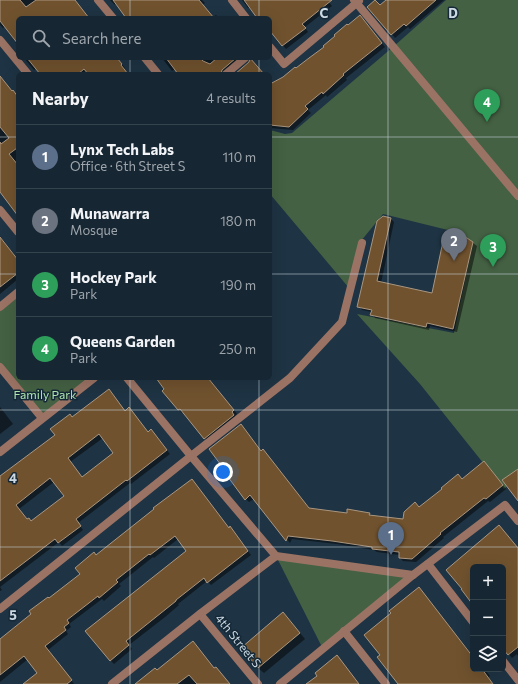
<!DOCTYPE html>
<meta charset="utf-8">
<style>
body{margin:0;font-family:Commissioner,sans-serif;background:#23323e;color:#f1f3f6}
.controls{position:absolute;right:12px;bottom:12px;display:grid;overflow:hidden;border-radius:6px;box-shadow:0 4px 16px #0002}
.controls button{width:36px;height:36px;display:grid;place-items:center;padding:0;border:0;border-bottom:1px solid #35434d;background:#162632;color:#f1f3f6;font:20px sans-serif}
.you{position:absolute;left:223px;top:472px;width:14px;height:14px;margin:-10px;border:3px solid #fff;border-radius:50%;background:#1a73e8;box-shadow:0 0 0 6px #1a73e833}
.badge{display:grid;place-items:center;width:26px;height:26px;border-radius:50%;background:#db2777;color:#fff;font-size:13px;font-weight:700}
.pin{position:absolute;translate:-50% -33px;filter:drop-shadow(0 1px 2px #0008)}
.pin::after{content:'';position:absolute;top:21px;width:14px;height:12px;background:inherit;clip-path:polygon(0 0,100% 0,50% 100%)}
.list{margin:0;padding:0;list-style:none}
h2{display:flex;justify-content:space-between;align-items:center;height:52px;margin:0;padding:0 16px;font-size:17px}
h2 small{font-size:13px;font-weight:400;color:#9ea5ac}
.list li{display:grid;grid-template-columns:26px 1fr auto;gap:12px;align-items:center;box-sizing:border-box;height:64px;padding:0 16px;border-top:1px solid #35434d}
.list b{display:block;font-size:15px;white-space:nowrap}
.list p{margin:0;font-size:13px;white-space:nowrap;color:#9ea5ac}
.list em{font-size:13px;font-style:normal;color:#9ea5ac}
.icon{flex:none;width:22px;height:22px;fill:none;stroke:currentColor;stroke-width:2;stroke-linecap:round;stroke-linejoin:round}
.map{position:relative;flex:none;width:518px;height:684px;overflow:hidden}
.search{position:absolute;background:#162632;box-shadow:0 4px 16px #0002;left:16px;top:16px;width:256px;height:44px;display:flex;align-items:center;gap:10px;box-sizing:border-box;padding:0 14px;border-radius:6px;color:#9ea5ac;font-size:15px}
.panel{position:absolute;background:#162632;box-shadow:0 4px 16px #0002;left:16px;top:72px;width:256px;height:308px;border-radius:6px}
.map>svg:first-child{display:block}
.green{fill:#446143}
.shadow{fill:#0007;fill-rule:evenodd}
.building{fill:#70522e;stroke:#aa9680;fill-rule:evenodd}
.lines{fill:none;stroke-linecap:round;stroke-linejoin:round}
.street{stroke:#9b7364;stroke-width:8}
.grid{fill:none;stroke:#ccd9e2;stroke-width:1;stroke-opacity:0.55}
.labels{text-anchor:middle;stroke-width:3;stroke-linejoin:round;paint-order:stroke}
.park-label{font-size:12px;fill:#b2e8b0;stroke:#152938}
.street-label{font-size:12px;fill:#ccd9e2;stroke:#152938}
.grid-label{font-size:13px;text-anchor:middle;font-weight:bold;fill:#ccd9e2;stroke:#152938;stroke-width:3;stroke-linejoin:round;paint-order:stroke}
</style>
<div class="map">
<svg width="518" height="684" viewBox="0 0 518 684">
<rect width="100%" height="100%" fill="#1e3343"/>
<g class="green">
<path d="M446,0H518V476L504,489L420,384L357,314L454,333L472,247L464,234L383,214L361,241L349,288L270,194V130L285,134L292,133L393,47Z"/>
<path d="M18,292V378H94L42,418L0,367V307Z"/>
<path d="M276,556L413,575L323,649Z"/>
</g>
<g class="shadow">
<path d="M0,0H74L89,18H18V45L15,42L17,40L6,26L3,28L0,25Z"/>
<path d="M110,0H202L205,3L202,5L213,17L216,15L219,18H126L127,17L117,3L115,5Z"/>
<path d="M242,0H327L332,6L305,27L308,32L286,49L273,33V34L270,31V18H259L250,7L248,8Z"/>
<path d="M387,0H444L410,29L408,27L395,38L369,7L380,6Z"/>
<path d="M363,20L385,47L346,78L347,80L327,97L326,95L308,110L311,113L293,130L270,128V82L272,84L296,69L325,47L348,26Z"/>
<path d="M24,58H117L125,68L124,69L128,74H42L37,68L34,70Z"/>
<path d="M162,58H244L225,74H179L175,69L172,71Z"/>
<path d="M0,77L12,92L18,97V216L17,214H18L0,190Z"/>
<path d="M391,219L394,222L381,283L432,294L464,237L473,243L477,246L457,332L430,326L429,330L375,318L372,314V312L362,310L359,306Z"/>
<path d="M0,236L18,260V279L0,294Z"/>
<path d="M157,378H208L237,414L235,416L237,419L208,441L184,412L182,413L179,410L166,389Z"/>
<path d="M0,407L13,424L0,434Z"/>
<path d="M125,412L148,433L151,430L170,454L131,484L130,483L78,523L83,530L62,546L59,542L0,587L2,590L0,591V477L56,435L73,418ZM103,438L114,453L82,478L70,462ZM54,482L66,496L32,522L28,520L19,509Z"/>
<path d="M244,429L262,451L309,509L348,514H369L371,516L404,520L462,480L488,466L506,489L490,502L488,501L443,537L444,538L416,562L403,561L400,558V555L377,552L374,550L337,544L292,539L290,543L254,499L249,502L246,499Z"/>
<path d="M155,509L229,528L233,531L251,555L211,585L207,581L178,604L179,605L165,617L129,645L132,649L114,664L110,660L187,552L178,539L154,558L153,557L119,584L121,586L104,601L102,599L69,624L71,627L66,631L68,634L48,650L74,684H25L39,673L28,659L0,682V640L49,600L82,574L96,556Z"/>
<path d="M518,549V656L517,654L512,658L503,647V567H473V603L447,570Z"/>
<path d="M419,588L473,657V669H484L490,676L488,677L493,684H399L381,655L392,614Z"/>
<path d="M283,613L305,639L264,673L258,668Z"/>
<path d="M214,669L229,684H137L157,671Z"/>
</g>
<g class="building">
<path d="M0,0H20L26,7L36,0H75L89,18H18V44L0,21Z"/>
<path d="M113,0H199L214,18H126Z"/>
<path d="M244,0H332L302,24L306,28L282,46L270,31V18H257Z"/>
<path d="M375,0L380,5L386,0H436L406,26L404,24L391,35L367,7Z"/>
<path d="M360,15L382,43L343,74L344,75L323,94L322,92L305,106L308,109L289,127L270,125V84L283,77L295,67L296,68L309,58L324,47L323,46L335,36L334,35L347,24L348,25Z"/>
<path d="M27,58H117L122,64L121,65L128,74H88L84,69L78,74H40Z"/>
<path d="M166,58H200L203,61L210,64L217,58H236L222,70L221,74H178Z"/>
<path d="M250,58L264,74H235L249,62Z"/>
<path d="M0,76L12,91L13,90L18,97V150L17,148L9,154L18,165V216L0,192V142L1,144L9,138L0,127Z"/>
<path d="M383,216L391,218L377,281L432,293L445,232L464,236L473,242L453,329L427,323L426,327L370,315L372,310L357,307L377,221Z"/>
<path d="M0,237L18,260V273L0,287Z"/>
<path d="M156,378H208L234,410L232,412L234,415L204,439L180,409L178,410L162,391L164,389Z"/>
<path d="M109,389L125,411L129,407L148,432L151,429L167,450L127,481L126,480L76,519L81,526L58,543L55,539L0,581V476L55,435L50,429L70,414L72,417ZM99,434L113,453L82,477L68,458ZM50,478L64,496L31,521L29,518L27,519L16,505Z"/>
<path d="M241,424L261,451L263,449L309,508L347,513V509L370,513L369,515L403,519L404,512L415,502L419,507L442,489L441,488L458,474L462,479L484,461L503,485L486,499L484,498L440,533L441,534L412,559L399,558V552L372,549V547L332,541L288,536L286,541L250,495L245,500L228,477L229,476L209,449Z"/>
<path d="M518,469V501L502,480Z"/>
<path d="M192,479L229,528L230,526L248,551L207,583L204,578L176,600V601L126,641L129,645L110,661L85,631L186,551L175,536L150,555L149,554L116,580L118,582L99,598L98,596L67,620L69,623L64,627L66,630L45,646L72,680L67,684H23L37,673L24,656L0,675V639L31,614L29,611L48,597L49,598L80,574L75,568L94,552L96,555L154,509L153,508Z"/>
<path d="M499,525L518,548V647L508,655L503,649V567H473V605L461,589H462L446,570Z"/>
<path d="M419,587L473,657V669H482L493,684H398L377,657L380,655L364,635L391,613L389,611Z"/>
<path d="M283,612L300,633L258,668L241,648Z"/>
<path d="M193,641L214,668L216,667L230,684H197L189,675L177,684H135L155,668L157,670Z"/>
<path d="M337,655L359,684H306L317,676L315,673Z"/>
</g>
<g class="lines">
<g class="street">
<path d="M98,0L113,18"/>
<path d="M232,0L246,18"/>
<path d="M354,0L518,196"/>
<path d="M0,40L28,74"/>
<path d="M270,47L284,64L359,1"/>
<path d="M145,58L158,74"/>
<path d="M226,74L245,58"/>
<path d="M0,210L18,232"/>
<path d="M0,307L18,292"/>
<path d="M0,367L42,418"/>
<path d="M127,378L191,456L276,556L413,575"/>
<path d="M0,452L94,378"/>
<path d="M428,564L473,622"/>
<path d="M0,609L191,456L290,378L342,322L362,243"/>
<path d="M200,614L258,684"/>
<path d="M344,631L386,684"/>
<path d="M503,661L518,680"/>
<path d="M112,684L200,614L276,556"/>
<path d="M280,684L413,575L505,505L518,521"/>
</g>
</g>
<path class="grid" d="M130,0V18M259,0V18M388,0V684M130,58V74M259,58V74M0,137H18M270,137H518M0,274H18M270,274H518M130,378V684M259,378V684M0,410H518M0,547H518"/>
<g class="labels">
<g class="park-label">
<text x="45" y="399">Family Park</text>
</g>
<g class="street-label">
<text transform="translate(238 641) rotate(51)" y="4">4th Street S</text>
</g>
</g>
<g class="grid-label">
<text x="324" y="18">C</text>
<text x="453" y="18">D</text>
<text x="13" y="483">4</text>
<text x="13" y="620">5</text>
</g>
</svg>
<div class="controls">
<button>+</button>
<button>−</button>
<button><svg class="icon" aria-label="layers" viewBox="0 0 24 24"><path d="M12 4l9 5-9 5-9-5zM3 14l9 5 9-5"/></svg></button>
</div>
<div class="you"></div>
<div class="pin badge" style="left:391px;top:555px;background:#5c6f8a">1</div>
<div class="pin badge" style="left:454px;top:261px;background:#6b7280">2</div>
<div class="pin badge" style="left:493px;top:267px;background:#2e9e5b">3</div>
<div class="pin badge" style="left:487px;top:122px;background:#2e9e5b">4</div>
<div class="search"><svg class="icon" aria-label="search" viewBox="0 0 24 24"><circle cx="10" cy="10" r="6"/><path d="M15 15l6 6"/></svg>Search here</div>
<section class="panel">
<h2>Nearby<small>4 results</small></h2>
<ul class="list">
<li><span class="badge" style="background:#5c6f8a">1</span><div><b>Lynx Tech Labs</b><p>Office · 6th Street S</p></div><em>110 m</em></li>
<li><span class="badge" style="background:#6b7280">2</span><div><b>Munawarra</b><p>Mosque</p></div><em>180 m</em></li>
<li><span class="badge" style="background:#2e9e5b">3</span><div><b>Hockey Park</b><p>Park</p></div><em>190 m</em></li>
<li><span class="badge" style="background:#2e9e5b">4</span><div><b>Queens Garden</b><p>Park</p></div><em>250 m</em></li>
</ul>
</section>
</div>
